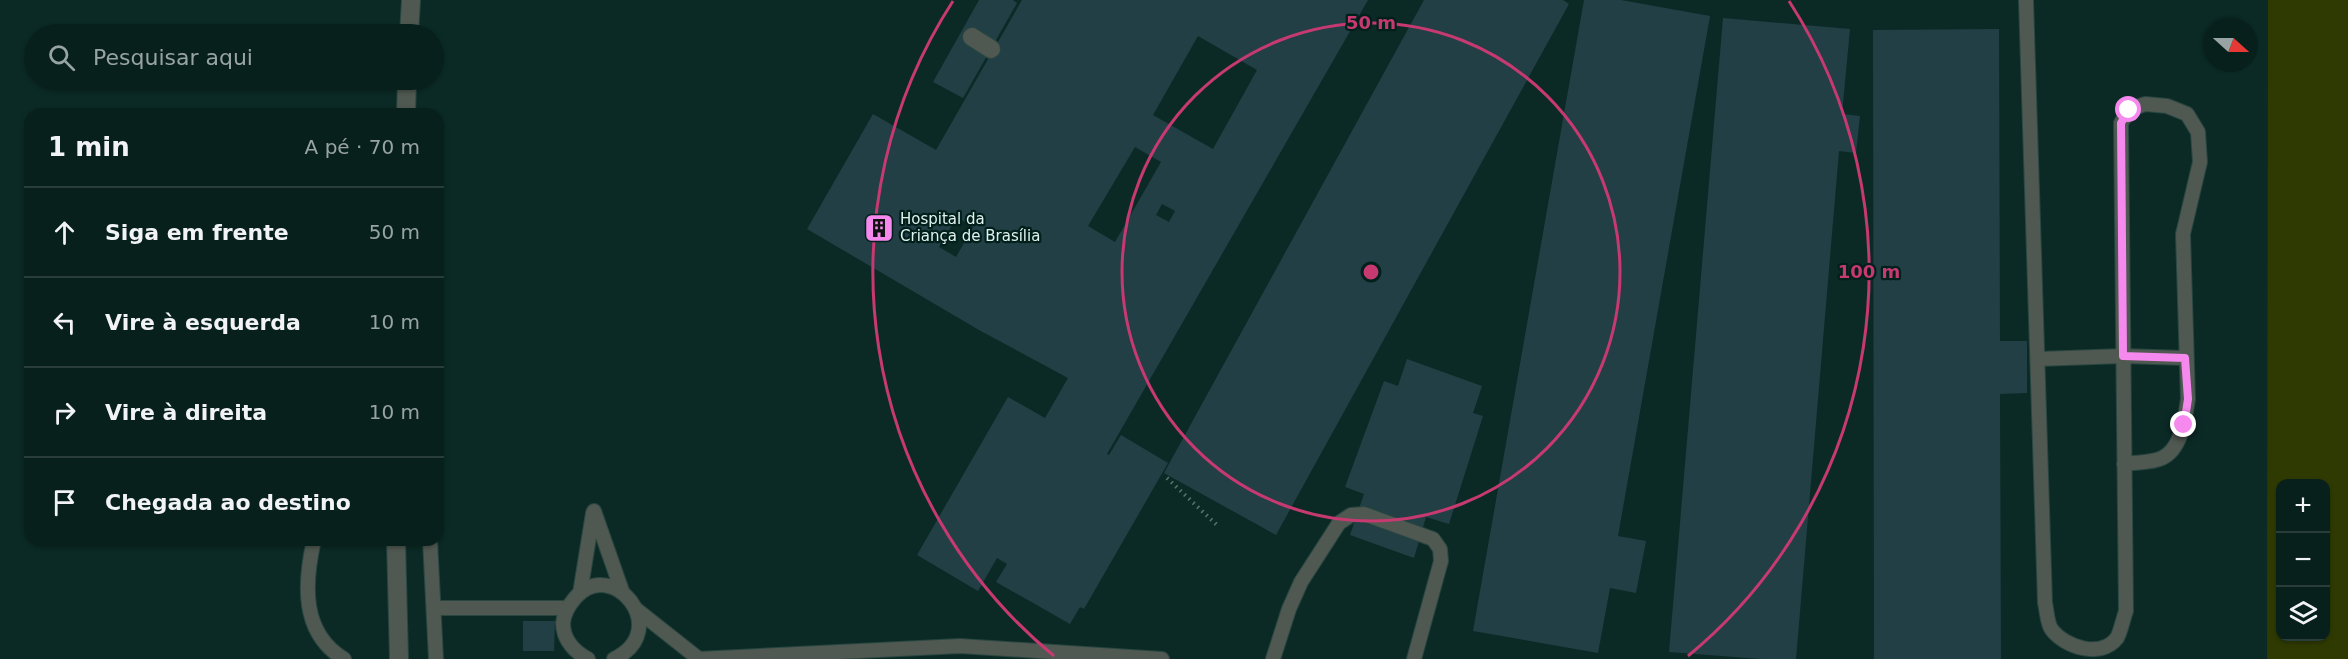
<!DOCTYPE html>
<html lang="pt">
<meta charset="utf-8">
<style>
body{margin:0;font-family:"DejaVu Sans",sans-serif;background:#112825;color:#f1f3f6}
.controls{position:absolute;right:18px;bottom:18px;display:grid;overflow:hidden;border-radius:12px;box-shadow:0 2px 4px #0004}
.controls button{width:54px;height:54px;display:grid;place-items:center;padding:0;border:0;border-bottom:2px solid #293e3b;background:#08201c;color:#f1f3f6;font:30px sans-serif}
.compass{position:absolute;left:2204px;top:18px;width:54px;height:54px;border-radius:50%;background:#08201c;box-shadow:0 2px 4px #0004;rotate:111deg}
.stop{position:absolute;width:18px;height:18px;margin:-14px;border:4px solid #f689ee;border-radius:50%;background:#fff}
.stop.end{background:#f689ee;border-color:#fff;box-shadow:0 2px 6px #0008}
.list{margin:0;padding:0;list-style:none}
h2{display:flex;justify-content:space-between;align-items:center;height:78px;margin:0;padding:0 24px;font-size:26px}
h2 small{font-size:20px;font-weight:400;color:#98a3a3}
.list li{display:grid;grid-template-columns:39px 1fr auto;gap:18px;align-items:center;box-sizing:border-box;height:90px;padding:0 24px;border-top:2px solid #293e3b}
.list b{display:block;font-size:22px;white-space:nowrap}
.list em{font-size:20px;font-style:normal;color:#98a3a3}
.icon{flex:none;width:33px;height:33px;fill:none;stroke:currentColor;stroke-width:2;stroke-linecap:round;stroke-linejoin:round}
.map{position:relative;flex:none;width:2348px;height:659px;overflow:hidden}
.search{position:absolute;background:#08201c;box-shadow:0 2px 4px #0004;left:24px;top:24px;width:420px;height:66px;display:flex;align-items:center;gap:15px;box-sizing:border-box;padding:0 21px;border-radius:33px;color:#98a3a3;font-size:22px}
.panel{position:absolute;background:#08201c;box-shadow:0 2px 4px #0004;left:24px;top:108px;width:420px;height:438px;border-radius:18px}
.map>svg:first-child{display:block}
.green{fill:#2f3a03;fill-rule:evenodd}
.building{fill:#213f45;fill-rule:evenodd}
.lines{fill:none;stroke-linecap:round;stroke-linejoin:round}
.service-casing{stroke:#294641;stroke-width:16}
.pedestrian-casing{stroke:#294641;stroke-width:20}
.minor-casing{stroke:#294641;stroke-width:20}
.path{stroke:#5a746f;stroke-width:4;stroke-dasharray:1.5 4.5;stroke-linecap:butt}
.service{stroke:#4f5851;stroke-width:14}
.pedestrian{stroke:#4f5851;stroke-width:18}
.minor{stroke:#4f5851;stroke-width:18}
.route{stroke:#f689ee;stroke-width:8}
.ring{fill:none;stroke:#c63971;stroke-width:3}
.labels{text-anchor:middle;stroke-width:4.5;stroke-linejoin:round;paint-order:stroke}
.poi-label{font-size:15px;fill:#e0f2ee;stroke:#01201b;text-anchor:start}
.centre{fill:#c63971;stroke:#01201b;stroke-width:3}
.ring-label{font-size:18px;text-anchor:middle;font-weight:bold;fill:#c63971;stroke:#01201b;stroke-width:4.5;stroke-linejoin:round;paint-order:stroke}
</style>
<div class="map">
<svg width="2348" height="659" viewBox="0 0 2348 659">
<rect width="100%" height="100%" fill="#0b2a25"/>
<path class="green" d="M2268,0H2348V659H2267ZM2280,484H2326V636H2280Z"/>
<g class="building">
<path d="M979,0H1013L1017,3L963,98L933,82Z"/>
<path d="M1022,0H1368L1107,454L1109,455L1121,435L1168,463L1084,609L1080,607L1070,624L996,582L1007,564L997,558L978,591L917,555L1008,397L1045,418L1068,378L979,330L807,229L873,114L936,150ZM1198,36L1257,70L1213,149L1153,115ZM1135,147L1161,162L1115,242L1088,226ZM1162,204L1175,211L1169,222L1156,215ZM957,217L973,227L956,257L939,247Z"/>
<path d="M1424,0H1563L1569,4L1276,535L1164,473Z"/>
<path d="M1584,0H1621L1710,16L1618,536L1646,541L1636,593L1610,588L1598,653L1473,631Z"/>
<path d="M1723,18L1850,29L1842,114L1860,116L1856,153L1839,151L1796,659H1761L1669,652Z"/>
<path d="M1999,29L2000,341H2027V393L2000,394L2001,659H1874L1873,30Z"/>
<path d="M1407,359L1482,386L1473,413L1483,416L1449,524L1426,517L1414,558L1350,535L1364,494L1345,487L1384,381L1398,386Z"/>
<path d="M523,621H555L554,651H523Z"/>
</g>
<g class="lines">
<g class="service-casing">
<g id="service">
<path d="M2026,0L2045,603C2047,611 2047,624 2052,630C2065,647 2101,659 2117,638C2121,631 2123,619 2126,611L2121,123L2129,110L2145,104L2167,106L2187,114L2198,132L2200,162L2183,234L2188,399C2185,417 2182,449 2162,458C2152,463 2136,462 2124,464"/>
<path d="M2038,359L2123,356L2185,358"/>
<path d="M594,511L622,591"/>
<path d="M314,540C304,584 301,633 344,659"/>
<path d="M430,540L436,659"/>
<path d="M580,593L593,513"/>
<path d="M434,608H567"/>
<path d="M637,610L699,659"/>
<path d="M588,659C575,652 563,640 563,623C564,612 569,605 575,598C612,555 674,630 614,659"/>
<path d="M698,659L960,646L1162,659"/>
<path d="M1273,659L1289,609L1301,582L1339,523L1351,515L1364,514L1433,539L1440,549L1441,561L1414,659"/>
</g>
</g>
<g class="pedestrian-casing">
<path id="pedestrian" d="M972,37L991,49"/>
</g>
<g class="minor-casing">
<g id="minor">
<path d="M409,34L411,0"/>
<path d="M406,114L407,80"/>
<path d="M396,540L399,659"/>
</g>
</g>
<path class="path" d="M1167,478L1219,527"/>
<use href="#service" class="service"/>
<use href="#pedestrian" class="pedestrian"/>
<use href="#minor" class="minor"/>
</g>
<g class="lines">
<path class="route" d="M2129,110L2121,123L2123,356L2185,358L2188,399L2184,425"/>
</g>
<g class="ring">
<circle cx="1371" cy="272" r="249"/>
<path d="M1054 656A498 498 0 0 1 953 1M1789 1A498 498 0 0 1 1688 656"/>
</g>
<defs>
<g id="building-square" transform="scale(1.5)"><rect x="-9" y="-9" width="18" height="18" rx="4" fill="#f689ee" stroke="#01201b"/><path d="M-4-6H4V6H1V3H-1V6H-4ZM-2.5-4.3h1.7v1.8h-1.7ZM.8-4.3h1.7v1.8H.8ZM-2.5-1h1.7V.8h-1.7ZM.8-1h1.7V.8H.8Z" fill="#111"/></g>
</defs>
<g fill-rule="evenodd">
<use href="#building-square" x="879" y="228"/>
</g>
<g class="labels">
<g class="poi-label">
<text x="900" y="224">Hospital da<tspan x="900" dy="17">Criança de Brasília</tspan></text>
</g>
</g>
<circle cx="1371" cy="272" r="9" class="centre"/>
<g class="ring-label">
<text x="1371" y="29">50 m</text>
<text x="1869" y="278">100 m</text>
</g>
</svg>
<div class="controls">
<button>+</button>
<button>−</button>
<button><svg class="icon" aria-label="layers" viewBox="0 0 24 24"><path d="M12 4l9 5-9 5-9-5zM3 14l9 5 9-5"/></svg></button>
</div>
<svg class="compass" viewBox="-18 -18 36 36"><path d="M0-13l5 13h-10z" fill="#e53935"/><path d="M0 13l5-13h-10z" fill="#98a3a3"/></svg>
<div class="stop" style="left:2129px;top:110px"></div>
<div class="stop end" style="left:2184px;top:425px"></div>
<div class="search"><svg class="icon" aria-label="search" viewBox="0 0 24 24"><circle cx="10" cy="10" r="6"/><path d="M15 15l6 6"/></svg>Pesquisar aqui</div>
<section class="panel">
<h2>1 min<small>A pé · 70 m</small></h2>
<ul class="list">
<li><svg class="icon" aria-label="ahead" viewBox="0 0 24 24"><path d="M12 20V5M6 11l6-6 6 6"/></svg><div><b>Siga em frente</b></div><em>50 m</em></li>
<li><svg class="icon" aria-label="left" viewBox="0 0 24 24"><path d="M17 20v-9H6M10 6l-5 5 5 5"/></svg><div><b>Vire à esquerda</b></div><em>10 m</em></li>
<li><svg class="icon" aria-label="right" viewBox="0 0 24 24"><path d="M7 20v-9h11M14 6l5 5-5 5"/></svg><div><b>Vire à direita</b></div><em>10 m</em></li>
<li><svg class="icon" aria-label="arrive" viewBox="0 0 24 24"><path d="M6 21V4h12l-3 4 3 4H6"/></svg><div><b>Chegada ao destino</b></div></li>
</ul>
</section>
</div>
